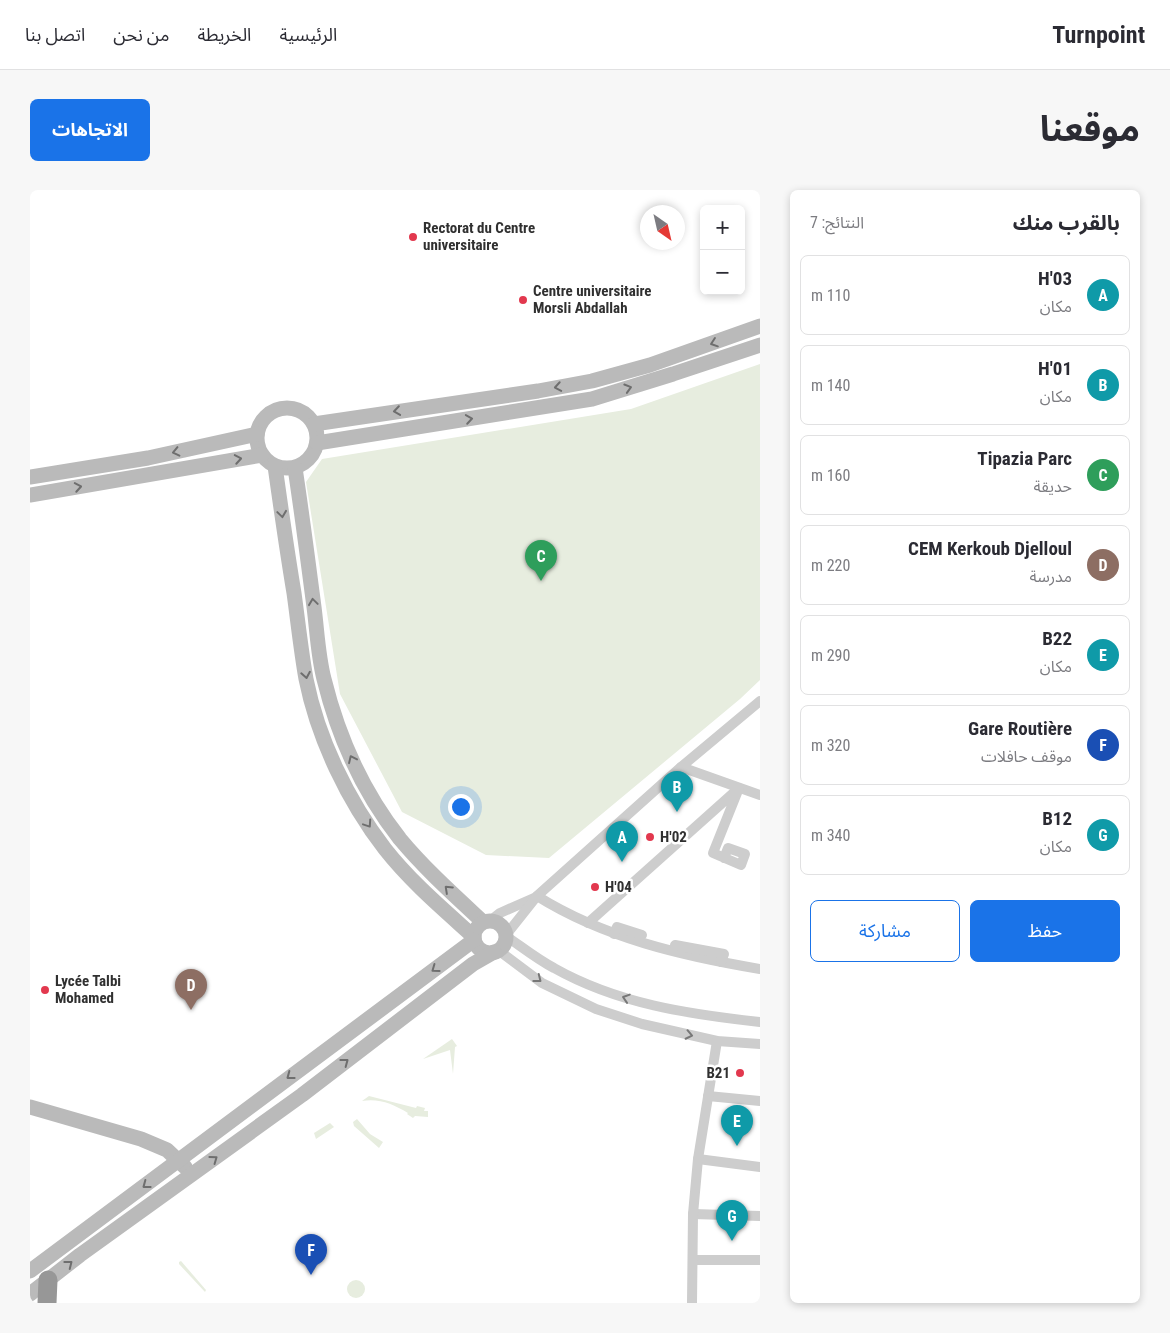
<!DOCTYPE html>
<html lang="ar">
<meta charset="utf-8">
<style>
body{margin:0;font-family:"Roboto Condensed","Noto Sans Arabic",sans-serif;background:#f7f7f7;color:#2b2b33;direction:rtl}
.controls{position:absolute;right:15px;top:15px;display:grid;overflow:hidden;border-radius:8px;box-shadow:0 2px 8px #0003}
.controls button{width:45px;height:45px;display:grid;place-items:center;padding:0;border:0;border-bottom:1px solid #e1e1e2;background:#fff;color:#2b2b33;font:25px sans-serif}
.compass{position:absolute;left:610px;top:15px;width:45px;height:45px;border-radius:50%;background:#fff;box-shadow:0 2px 8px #0003;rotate:146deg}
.you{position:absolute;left:430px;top:616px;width:18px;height:18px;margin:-12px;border:4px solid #fff;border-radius:50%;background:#1a73e8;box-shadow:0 0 0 8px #1a73e833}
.badge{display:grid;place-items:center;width:32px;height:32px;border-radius:50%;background:#1a73e8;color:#fff;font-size:16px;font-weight:700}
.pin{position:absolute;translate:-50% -41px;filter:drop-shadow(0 1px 2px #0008)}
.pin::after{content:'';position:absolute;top:26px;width:18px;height:15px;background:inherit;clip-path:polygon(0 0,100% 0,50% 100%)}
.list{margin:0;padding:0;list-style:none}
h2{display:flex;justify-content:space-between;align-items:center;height:65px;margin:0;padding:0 20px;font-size:21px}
h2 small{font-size:16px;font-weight:400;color:#7c7c81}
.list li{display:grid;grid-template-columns:32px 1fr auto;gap:15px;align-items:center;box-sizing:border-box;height:80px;margin:0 10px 10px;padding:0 10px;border:1px solid #e1e1e2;border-radius:8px}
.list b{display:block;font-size:19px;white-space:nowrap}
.list p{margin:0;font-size:16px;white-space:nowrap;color:#7c7c81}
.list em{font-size:16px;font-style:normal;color:#7c7c81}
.actions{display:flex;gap:10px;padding:15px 20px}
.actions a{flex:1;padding:11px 0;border:1px solid #1a73e8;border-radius:8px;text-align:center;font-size:18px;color:#1a73e8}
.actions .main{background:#1a73e8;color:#fff}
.map{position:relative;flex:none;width:730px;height:1113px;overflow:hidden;direction:ltr;border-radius:8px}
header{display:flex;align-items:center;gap:30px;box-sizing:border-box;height:70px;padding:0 25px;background:#fff;border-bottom:1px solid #e1e1e2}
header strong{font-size:24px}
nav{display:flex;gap:28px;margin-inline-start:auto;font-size:18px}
.intro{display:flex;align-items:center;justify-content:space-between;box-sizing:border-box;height:120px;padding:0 30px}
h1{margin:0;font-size:35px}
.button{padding:12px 22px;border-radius:8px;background:#1a73e8;color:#fff;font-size:18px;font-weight:700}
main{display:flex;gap:30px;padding:0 30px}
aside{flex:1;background:#fff;border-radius:8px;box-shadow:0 2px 8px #0003}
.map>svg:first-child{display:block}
.green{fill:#e7eddf}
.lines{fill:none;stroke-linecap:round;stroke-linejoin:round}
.street{stroke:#cdcdcd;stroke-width:10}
.secondary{stroke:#bababa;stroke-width:15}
.highway{stroke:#979797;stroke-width:19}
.oneway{stroke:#6e6e6e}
.oneway2{stroke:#777}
.poi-dot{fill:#e2384e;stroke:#fff;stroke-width:2}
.labels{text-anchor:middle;stroke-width:5;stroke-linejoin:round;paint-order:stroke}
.poi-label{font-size:15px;font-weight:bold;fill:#303030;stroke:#fff;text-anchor:start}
</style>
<header>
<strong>Turnpoint</strong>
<nav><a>الرئيسية</a><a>الخريطة</a><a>من نحن</a><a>اتصل بنا</a></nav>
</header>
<div class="intro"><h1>موقعنا</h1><a class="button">الاتجاهات</a></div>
<main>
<aside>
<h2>بالقرب منك<small>النتائج: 7</small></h2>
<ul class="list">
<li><span class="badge" style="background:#0f9aa8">A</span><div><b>H'03</b><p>مكان</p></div><em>110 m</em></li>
<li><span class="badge" style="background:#0f9aa8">B</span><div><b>H'01</b><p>مكان</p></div><em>140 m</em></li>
<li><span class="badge" style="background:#2e9e5b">C</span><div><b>Tipazia Parc</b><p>حديقة</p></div><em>160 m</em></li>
<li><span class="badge" style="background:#8d6e63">D</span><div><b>CEM Kerkoub Djelloul</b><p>مدرسة</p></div><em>220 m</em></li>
<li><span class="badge" style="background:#0f9aa8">E</span><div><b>B22</b><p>مكان</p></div><em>290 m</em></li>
<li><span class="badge" style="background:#1a4fb4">F</span><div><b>Gare Routière</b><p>موقف حافلات</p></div><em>320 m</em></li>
<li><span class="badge" style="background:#0f9aa8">G</span><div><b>B12</b><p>مكان</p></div><em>340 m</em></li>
</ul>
<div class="actions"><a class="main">حفظ</a><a>مشاركة</a></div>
</aside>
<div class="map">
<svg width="730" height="1113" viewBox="0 0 730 1113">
<rect width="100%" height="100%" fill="#fff"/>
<g class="green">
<path d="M730,174V490L710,509L519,668L456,665L372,622L310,504L276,292L292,269L601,219Z"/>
<path d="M422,849L427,856L425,857L423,884L420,860L393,869Z"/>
<path d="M339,906L386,918L387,916L395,918L394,921H398V927L385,926L383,928L377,924L378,923C363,914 349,908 332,911Z"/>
<path d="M327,929L340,944L353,952L349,958L324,936L323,932Z"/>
<path d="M300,933L304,937L286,949L284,943Z"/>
<path d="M151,1071L176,1100L175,1102L149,1074V1072Z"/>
<circle cx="326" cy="1099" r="9"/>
</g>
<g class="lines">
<g class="street">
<path d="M651,577L730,605"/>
<path d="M507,706C574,748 653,766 730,779"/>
<path d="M460,731L470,723L504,708"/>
<path d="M558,733L709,598L683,663L711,675L715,664L698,658L694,668"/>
<path d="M584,744L587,737L612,745"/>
<path d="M476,745L507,706L651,577L730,511"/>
<path d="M476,746C492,757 507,769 524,778C588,814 658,824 730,832"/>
<path d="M645,755L694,764L691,772"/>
<path d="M468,760L512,793L566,819L612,834L687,851L730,854"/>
<path d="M678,906L730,911"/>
<path d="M668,969L730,977"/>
<path d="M663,1024L730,1026"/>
<path d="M663,1070H730"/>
<path d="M662,1113L663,1024L668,969L687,851"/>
</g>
<g class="secondary">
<circle cx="257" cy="248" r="30"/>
<path d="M284,234L508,201L562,191L620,175L730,136"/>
<path d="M287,253L562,209L643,184L730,155"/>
<path d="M245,276C251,319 257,361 264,403C268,432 271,461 276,489C288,549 318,611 355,659C381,692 413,719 444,747"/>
<path d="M265,278C272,324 278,371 284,417C287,440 288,466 294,489C308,546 333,602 370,649C395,679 424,705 453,732"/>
<path d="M0,287L118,268L227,244"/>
<path d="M0,305L232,265"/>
<circle cx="460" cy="747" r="16"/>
<path d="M0,917L111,949L137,960L155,977"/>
<path d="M0,1081L444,750"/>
<path d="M0,1104L50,1065L272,905L443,774L464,762"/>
</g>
<path class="highway" d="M17,1113L18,1090"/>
</g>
<defs><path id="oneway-chevron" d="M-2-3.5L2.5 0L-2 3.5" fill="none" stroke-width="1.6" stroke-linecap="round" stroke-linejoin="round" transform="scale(1.25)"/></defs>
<g class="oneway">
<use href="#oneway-chevron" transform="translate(684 153) rotate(161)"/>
<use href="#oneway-chevron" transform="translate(528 197) rotate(170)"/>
<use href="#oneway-chevron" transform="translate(598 198) rotate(-17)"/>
<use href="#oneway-chevron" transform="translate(367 221) rotate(172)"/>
<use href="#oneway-chevron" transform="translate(439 229) rotate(-9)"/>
<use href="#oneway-chevron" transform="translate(146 262) rotate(167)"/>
<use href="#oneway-chevron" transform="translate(208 269) rotate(-10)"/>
<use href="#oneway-chevron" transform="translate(48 297) rotate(-10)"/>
<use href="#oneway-chevron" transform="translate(252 324) rotate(82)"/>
<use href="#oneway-chevron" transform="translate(283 412) rotate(-98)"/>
<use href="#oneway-chevron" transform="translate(276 485) rotate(80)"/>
<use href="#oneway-chevron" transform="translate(322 569) rotate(-115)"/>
<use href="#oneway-chevron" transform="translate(338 634) rotate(56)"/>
<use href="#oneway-chevron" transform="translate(418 699) rotate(-137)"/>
<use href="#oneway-chevron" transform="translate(405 779) rotate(144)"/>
<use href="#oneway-chevron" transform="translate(315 872) rotate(-37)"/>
<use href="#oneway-chevron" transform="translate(260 886) rotate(143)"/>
<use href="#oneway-chevron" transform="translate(184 969) rotate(-36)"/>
<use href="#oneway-chevron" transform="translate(116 995) rotate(143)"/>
<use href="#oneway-chevron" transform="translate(39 1074) rotate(-38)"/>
</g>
<g class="oneway2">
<use href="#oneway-chevron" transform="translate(508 789) rotate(38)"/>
<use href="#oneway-chevron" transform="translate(596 808) rotate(-162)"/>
<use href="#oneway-chevron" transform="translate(659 845) rotate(12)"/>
</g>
<g class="poi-dot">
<circle cx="383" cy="47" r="5"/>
<circle cx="493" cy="110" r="5"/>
<circle cx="620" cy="647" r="5"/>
<circle cx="565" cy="697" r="5"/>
<circle cx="15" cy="800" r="5"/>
<circle cx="710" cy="883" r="5"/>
</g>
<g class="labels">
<g class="poi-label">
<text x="393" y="43">Rectorat du Centre<tspan x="393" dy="17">universitaire</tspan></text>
<text x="503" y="106">Centre universitaire<tspan x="503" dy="17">Morsli Abdallah</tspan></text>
<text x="630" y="652">H'02</text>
<text x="575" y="702">H'04</text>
<text x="25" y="796">Lycée Talbi<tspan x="25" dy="17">Mohamed</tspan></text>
<text x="700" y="888" text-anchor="end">B21</text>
</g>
</g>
</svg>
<div class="controls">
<button>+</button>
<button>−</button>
</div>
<svg class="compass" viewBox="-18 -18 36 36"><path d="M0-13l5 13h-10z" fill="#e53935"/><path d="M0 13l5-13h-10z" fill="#7c7c81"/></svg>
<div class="you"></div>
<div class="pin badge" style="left:592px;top:672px;background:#0f9aa8">A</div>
<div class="pin badge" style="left:647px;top:622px;background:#0f9aa8">B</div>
<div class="pin badge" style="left:511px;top:391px;background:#2e9e5b">C</div>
<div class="pin badge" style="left:161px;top:820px;background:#8d6e63">D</div>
<div class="pin badge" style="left:707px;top:956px;background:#0f9aa8">E</div>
<div class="pin badge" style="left:281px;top:1085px;background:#1a4fb4">F</div>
<div class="pin badge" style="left:702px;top:1051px;background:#0f9aa8">G</div>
</div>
</main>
